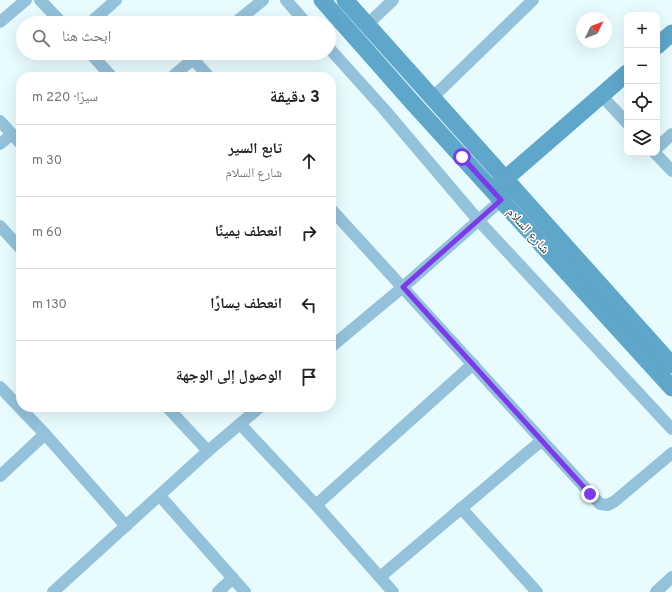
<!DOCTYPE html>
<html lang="ar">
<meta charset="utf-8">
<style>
body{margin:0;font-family:Overpass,"Noto Naskh Arabic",sans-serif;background:#f2f2f2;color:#222;direction:rtl}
.controls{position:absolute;right:12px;top:12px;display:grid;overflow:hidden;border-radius:8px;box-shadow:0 4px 16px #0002}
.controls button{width:36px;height:36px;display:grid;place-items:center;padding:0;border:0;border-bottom:1px solid #e0e0e0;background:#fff;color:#222;font:20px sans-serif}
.compass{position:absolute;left:576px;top:12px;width:36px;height:36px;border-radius:50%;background:#fff;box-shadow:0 4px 16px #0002;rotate:47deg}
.stop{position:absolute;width:12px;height:12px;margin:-9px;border:3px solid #7c3aed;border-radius:50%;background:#fff}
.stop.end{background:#7c3aed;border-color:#fff;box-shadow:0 1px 4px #0008}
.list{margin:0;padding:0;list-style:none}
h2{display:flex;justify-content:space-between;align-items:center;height:52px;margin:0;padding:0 16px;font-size:17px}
h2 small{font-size:13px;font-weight:400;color:#767676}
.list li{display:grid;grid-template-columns:26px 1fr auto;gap:12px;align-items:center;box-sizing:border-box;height:72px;padding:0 16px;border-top:1px solid #e0e0e0}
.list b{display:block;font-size:15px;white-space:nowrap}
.list p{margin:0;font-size:13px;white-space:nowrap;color:#767676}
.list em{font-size:13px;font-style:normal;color:#767676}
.icon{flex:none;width:22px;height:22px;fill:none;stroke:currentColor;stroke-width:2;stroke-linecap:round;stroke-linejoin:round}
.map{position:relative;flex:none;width:672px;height:592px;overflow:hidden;direction:ltr}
.search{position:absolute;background:#fff;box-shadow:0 4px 16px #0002;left:16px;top:16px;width:320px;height:44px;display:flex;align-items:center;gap:10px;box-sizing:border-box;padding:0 14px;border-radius:22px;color:#767676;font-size:15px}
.panel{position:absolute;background:#fff;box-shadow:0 4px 16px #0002;left:16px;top:72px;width:320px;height:340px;border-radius:16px;direction:rtl}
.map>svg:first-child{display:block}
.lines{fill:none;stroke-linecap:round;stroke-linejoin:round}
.street{stroke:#94c2da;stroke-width:12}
.secondary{stroke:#5ea6ca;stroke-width:17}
.route{stroke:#7c3aed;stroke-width:5}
.labels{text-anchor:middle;stroke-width:3;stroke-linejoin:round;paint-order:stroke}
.street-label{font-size:13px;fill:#31393a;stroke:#fff}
</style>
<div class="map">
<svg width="672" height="592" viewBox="0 0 672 592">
<rect width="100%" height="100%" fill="#e8fcff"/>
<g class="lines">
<g class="street">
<path d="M40,0L62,23"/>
<path d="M286,0L306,23"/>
<path d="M0,22L26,0"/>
<path d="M90,23L116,0"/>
<path d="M235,23L263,0"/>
<path d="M367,25L393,0"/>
<path d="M329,48L383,108L478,220L672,429"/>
<path d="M90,53L112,77"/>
<path d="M193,59L209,77"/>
<path d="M172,77L200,53"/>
<path d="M602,96L627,123"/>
<path d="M432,98L533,0"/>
<path d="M0,121L21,144"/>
<path d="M0,144L12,134"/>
<path d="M657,148L672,134"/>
<path d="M655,153L672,171"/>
<path d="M331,209L600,504L608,505L615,501L672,453"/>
<path d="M0,226L21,249"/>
<path d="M331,347L403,287L514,189"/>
<path d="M0,387L45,434L126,526"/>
<path d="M167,407L208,451"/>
<path d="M240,424L316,505L393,592"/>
<path d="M0,476L45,434"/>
<path d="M160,496L245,592"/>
<path d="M316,505L473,364"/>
<path d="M461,508L537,592"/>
<path d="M380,577L541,441"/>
<path d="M53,592L208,451L260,407"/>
<path d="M218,592L233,578"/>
<path d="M656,592L672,577"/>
</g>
<g class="secondary">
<path d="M322,0L412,102L672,388"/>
<path d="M345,0L672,365"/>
<path d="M657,46L672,33"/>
<path d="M497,186L627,73"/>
</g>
</g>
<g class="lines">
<path class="route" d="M462,157L501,200L403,287L590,494"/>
</g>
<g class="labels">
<g class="street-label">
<text transform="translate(529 230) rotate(48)" y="5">شارع السلام</text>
</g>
</g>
</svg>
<div class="controls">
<button>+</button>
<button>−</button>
<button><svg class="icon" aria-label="locate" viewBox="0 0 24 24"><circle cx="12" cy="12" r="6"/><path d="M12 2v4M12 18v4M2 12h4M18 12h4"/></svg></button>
<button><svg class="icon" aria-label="layers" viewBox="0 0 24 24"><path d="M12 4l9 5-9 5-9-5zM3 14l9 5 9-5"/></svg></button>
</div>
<svg class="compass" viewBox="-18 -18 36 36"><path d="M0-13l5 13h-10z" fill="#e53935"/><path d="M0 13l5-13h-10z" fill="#767676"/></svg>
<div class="stop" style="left:462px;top:157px"></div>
<div class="stop end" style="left:590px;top:494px"></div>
<div class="search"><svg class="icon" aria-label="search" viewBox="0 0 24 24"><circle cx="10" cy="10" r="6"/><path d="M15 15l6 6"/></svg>ابحث هنا</div>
<section class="panel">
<h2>3 دقيقة<small>سيرًا · 220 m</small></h2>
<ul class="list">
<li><svg class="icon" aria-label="ahead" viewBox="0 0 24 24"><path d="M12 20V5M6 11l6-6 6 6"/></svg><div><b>تابع السير</b><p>شارع السلام</p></div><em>30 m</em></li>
<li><svg class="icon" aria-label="right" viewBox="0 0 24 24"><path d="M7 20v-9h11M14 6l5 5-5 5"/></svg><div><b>انعطف يمينًا</b></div><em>60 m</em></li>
<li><svg class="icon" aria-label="left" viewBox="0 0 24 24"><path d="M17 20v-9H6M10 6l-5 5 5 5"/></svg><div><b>انعطف يسارًا</b></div><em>130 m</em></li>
<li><svg class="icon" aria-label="arrive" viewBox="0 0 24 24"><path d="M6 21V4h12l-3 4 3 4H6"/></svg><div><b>الوصول إلى الوجهة</b></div></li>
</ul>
</section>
</div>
